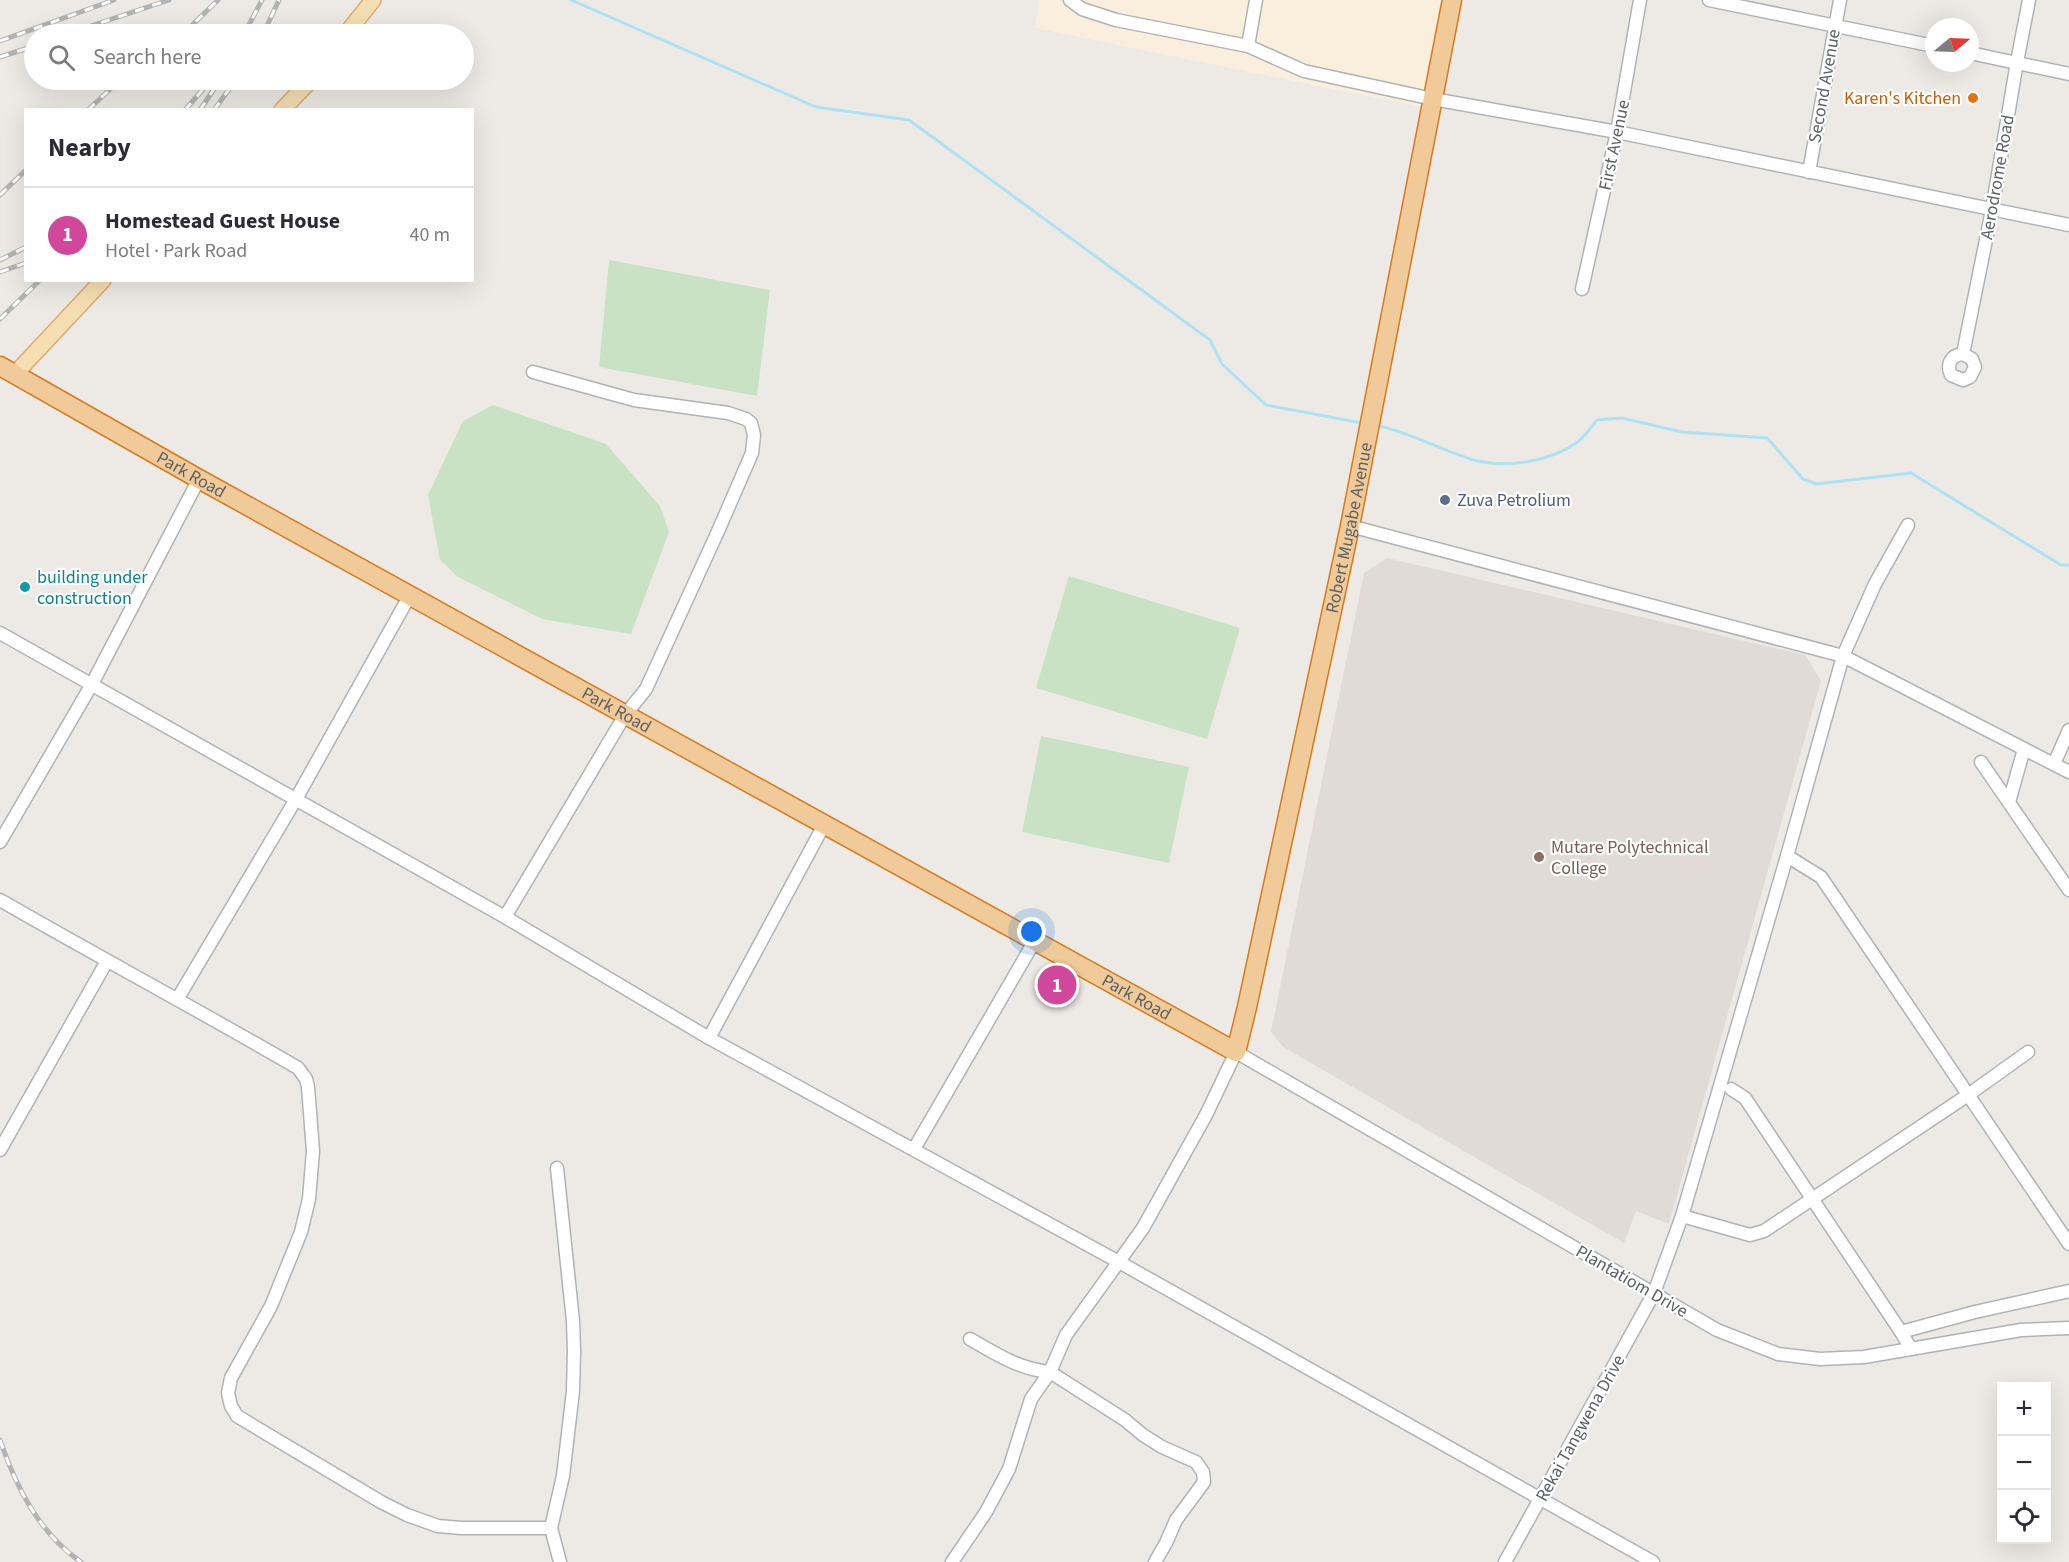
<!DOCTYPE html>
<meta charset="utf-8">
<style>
body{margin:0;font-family:"Source Sans 3",sans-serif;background:#f7f7f7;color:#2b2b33}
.controls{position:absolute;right:18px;bottom:18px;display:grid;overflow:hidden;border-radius:0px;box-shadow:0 6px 24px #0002}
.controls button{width:54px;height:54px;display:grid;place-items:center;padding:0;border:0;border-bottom:2px solid #e1e1e2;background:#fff;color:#2b2b33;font:30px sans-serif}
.compass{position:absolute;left:1925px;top:18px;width:54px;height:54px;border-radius:50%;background:#fff;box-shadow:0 6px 24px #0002;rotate:71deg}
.you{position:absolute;left:1032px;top:932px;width:21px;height:21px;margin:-15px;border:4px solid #fff;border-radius:50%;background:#1a73e8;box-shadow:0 0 0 9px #1a73e833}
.badge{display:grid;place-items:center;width:39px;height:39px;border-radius:50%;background:#d54352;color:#fff;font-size:20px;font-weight:700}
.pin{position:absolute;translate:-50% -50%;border:3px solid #fff;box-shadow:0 2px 6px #0006}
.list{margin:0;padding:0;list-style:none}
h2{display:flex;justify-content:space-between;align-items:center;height:78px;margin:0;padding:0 24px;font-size:26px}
h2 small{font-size:20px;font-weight:400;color:#7c7c81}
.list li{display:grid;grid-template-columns:39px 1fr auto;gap:18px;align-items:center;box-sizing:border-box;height:96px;padding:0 24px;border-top:2px solid #e1e1e2}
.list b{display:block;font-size:22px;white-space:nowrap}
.list p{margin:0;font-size:20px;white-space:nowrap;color:#7c7c81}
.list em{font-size:20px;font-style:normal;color:#7c7c81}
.icon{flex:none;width:33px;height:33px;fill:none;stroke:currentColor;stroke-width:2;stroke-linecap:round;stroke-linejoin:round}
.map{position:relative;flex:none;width:2069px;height:1562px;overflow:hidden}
.search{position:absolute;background:#fff;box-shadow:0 6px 24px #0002;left:24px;top:24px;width:450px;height:66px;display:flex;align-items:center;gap:15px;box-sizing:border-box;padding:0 21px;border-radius:33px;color:#7c7c81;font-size:22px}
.panel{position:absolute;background:#fff;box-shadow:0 6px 24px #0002;left:24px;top:108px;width:450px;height:174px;border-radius:0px}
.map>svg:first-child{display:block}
.commercial{fill:#faeedd}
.education{fill:#e0dbd6}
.green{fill:#c9e2c4}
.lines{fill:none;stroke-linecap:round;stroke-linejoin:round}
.stream{stroke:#ade2f5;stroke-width:3}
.minor-casing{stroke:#b0b3b5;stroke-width:15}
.major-casing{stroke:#e1aa6a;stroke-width:18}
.highway-casing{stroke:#d77a1b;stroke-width:21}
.minor{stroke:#fff;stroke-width:12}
.major{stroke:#f5deb1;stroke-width:15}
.highway{stroke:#f0ca98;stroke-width:18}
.rail-casing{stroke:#b2b3b3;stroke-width:5}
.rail{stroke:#fff;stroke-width:3;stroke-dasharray:9;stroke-linecap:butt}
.food-dot{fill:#e8710a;stroke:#fff;stroke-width:2}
.service-dot{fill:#5c6f8a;stroke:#fff;stroke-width:2}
.culture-dot{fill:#0f9aa8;stroke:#fff;stroke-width:2}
.education-dot{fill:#8d6e63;stroke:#fff;stroke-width:2}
.labels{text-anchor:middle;stroke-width:4.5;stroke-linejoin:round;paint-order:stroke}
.street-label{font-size:18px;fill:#5c6163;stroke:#fff}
.food-label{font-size:18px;fill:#c56008;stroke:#fff;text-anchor:end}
.service-label{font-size:18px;fill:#4e5e75;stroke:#fff;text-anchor:start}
.culture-label{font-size:18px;fill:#0d838f;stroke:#fff;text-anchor:start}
.education-label{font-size:18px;fill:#785e54;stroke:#fff;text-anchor:start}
</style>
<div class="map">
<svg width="2069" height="1562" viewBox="0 0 2069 1562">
<rect width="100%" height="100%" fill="#edeae5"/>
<path class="commercial" d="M1040,0H1458L1436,110L1035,28Z"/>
<path class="education" d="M1387,558L1805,655L1821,681L1669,1224L1636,1211L1624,1243L1283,1047L1271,1032L1364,573Z"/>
<g class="green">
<path d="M609,260L770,290L757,396L599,367Z"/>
<path d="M493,405L606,444L660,506L669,532L631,634L542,619L458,577L440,560L428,495L463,421Z"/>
<path d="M1069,576L1240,628L1207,739L1036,688Z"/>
<path d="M1041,736L1189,767L1169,863L1022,832Z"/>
</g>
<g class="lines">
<g class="stream">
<path d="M571,0L816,107L909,120L1210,340L1222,364L1266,405L1362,423"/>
<path d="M1375,425C1410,432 1440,450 1474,460C1508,469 1552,461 1579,441C1586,435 1592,426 1597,420L1622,418L1682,432L1767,438L1803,479L1816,484L1911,473L2061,565H2069"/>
</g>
<g class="minor-casing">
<g id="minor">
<path d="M1070,0L1082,9L1116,20L1248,46L1304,71L1433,99L1617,132L2069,225"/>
<path d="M1709,0L1934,46"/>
<path d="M1248,46L1256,0"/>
<path d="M1970,53L2069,74"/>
<path d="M1809,172L1840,0"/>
<path d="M1582,289L1617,132L1640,0"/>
<path d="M1963,354L1972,359L1975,367L1970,377L1963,380L1951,375C1946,364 1951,355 1963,354L1992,210L2017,62L2029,0"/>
<path d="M1350,526L1843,656L2069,772"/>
<path d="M0,633L505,917L709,1038L1119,1262L1653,1562"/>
<path d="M1981,762L2069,890"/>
<path d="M2054,764L2069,730"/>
<path d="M2009,802L2024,749"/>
<path d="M0,842L92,684L199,479"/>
<path d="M1787,856L1821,877L2069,1244"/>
<path d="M0,900C99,957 200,1011 298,1068L306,1079L308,1087L313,1151L309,1199L301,1232L271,1306L231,1378L228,1393L231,1406L237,1416L381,1502L407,1515L438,1526L461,1528H551"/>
<path d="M505,917L625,715L646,689L719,529L752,453L754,435L751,423L746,419L728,413L634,400L533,372"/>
<path d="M178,998L296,799L410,595"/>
<path d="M709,1038L824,825"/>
<path d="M1731,1089L1745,1098L1901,1332"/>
<path d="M914,1149L1034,942"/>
<path d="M0,1150L107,961"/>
<path d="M557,1168L573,1321L574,1351L573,1391L563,1476L551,1528L560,1562"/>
<path d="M1682,1216L1750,1235L1764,1231L1968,1095L2028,1052"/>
<path d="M970,1339C996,1354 1019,1369 1050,1372L1125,1420L1143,1435L1162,1447L1196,1462L1203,1472L1204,1482L1176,1520L1166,1543L1155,1562"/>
<path d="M1911,1349L1901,1332L1975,1312L2069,1291"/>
<path d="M952,1562L986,1512L1009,1469L1031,1399L1050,1372L1066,1335L1143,1228L1206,1115L1236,1052L1717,1330L1778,1354L1820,1359L1864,1357L2021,1330L2069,1328"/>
<path d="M1505,1562L1654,1293L1682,1216L1787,856L1843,656L1875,584L1908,525"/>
</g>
</g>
<g class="major-casing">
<g id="major">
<path d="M346,34L373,0"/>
<path d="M282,110L311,80"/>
<path d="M15,374L103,280"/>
</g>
</g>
<g class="highway-casing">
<g id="highway">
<path id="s1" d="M0,366L199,479L1236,1052L1247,1007L1350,526L1452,0"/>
</g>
</g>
<use href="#minor" class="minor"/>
<use href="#major" class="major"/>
<use href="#highway" class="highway"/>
<g class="rail-casing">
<g id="rail">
<path d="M67,34L169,0"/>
<path d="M183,34L218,0"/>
<path d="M244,34L262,0"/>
<path d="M263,34L279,0"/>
<path d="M0,41L114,0"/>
<path d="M0,57L34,46"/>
<path d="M88,110L120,80"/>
<path d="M185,110L211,80"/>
<path d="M200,110L220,80"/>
<path d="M214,110L236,80"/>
<path d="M0,195L26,170"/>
<path d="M0,260L26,247"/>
<path d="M0,272L26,263"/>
<path d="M0,319L40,280"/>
<path d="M0,1440C16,1487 39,1533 81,1562"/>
</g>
</g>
<use href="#rail" class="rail"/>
</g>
<circle class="food-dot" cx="1973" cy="98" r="6"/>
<circle class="service-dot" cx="1445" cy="500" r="6"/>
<circle class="culture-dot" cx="25" cy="587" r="6"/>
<circle class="education-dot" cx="1539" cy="857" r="6"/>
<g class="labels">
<g class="street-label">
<text transform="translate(1824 86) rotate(-80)" y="6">Second Avenue</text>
<text transform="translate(1614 145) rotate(-78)" y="6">First Avenue</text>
<text transform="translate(1997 177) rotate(-80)" y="6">Aerodrome Road</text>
<text dy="6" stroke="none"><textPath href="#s1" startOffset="220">Park Road</textPath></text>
<text dy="6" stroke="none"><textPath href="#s1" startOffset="1950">Robert Mugabe Avenue</textPath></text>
<text dy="6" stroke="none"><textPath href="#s1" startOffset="706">Park Road</textPath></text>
<text dy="6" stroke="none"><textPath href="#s1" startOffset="1300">Park Road</textPath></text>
<text transform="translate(1632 1281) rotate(30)" y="6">Plantatiom Drive</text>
<text transform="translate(1580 1428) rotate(-61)" y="6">Rekai Tangwena Drive</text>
</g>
<g class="food-label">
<text x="1961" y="104">Karen's Kitchen</text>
</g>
<g class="service-label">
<text x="1457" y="506">Zuva Petrolium</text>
</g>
<g class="culture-label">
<text x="37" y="583">building under<tspan x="37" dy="21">construction</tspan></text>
</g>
<g class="education-label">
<text x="1551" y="853">Mutare Polytechnical<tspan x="1551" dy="21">College</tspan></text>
</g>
</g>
</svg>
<div class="controls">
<button>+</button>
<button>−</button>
<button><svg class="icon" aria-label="locate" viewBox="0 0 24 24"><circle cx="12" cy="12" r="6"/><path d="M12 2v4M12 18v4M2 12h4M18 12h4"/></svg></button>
</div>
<svg class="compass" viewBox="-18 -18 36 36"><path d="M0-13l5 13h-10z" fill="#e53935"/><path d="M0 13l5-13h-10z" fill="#7c7c81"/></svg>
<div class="you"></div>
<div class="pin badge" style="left:1057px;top:985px;background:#d1479c">1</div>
<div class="search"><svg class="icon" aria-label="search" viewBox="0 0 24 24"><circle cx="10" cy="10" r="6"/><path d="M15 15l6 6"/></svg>Search here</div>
<section class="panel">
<h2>Nearby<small></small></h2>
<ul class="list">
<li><span class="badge" style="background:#d1479c">1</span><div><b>Homestead Guest House</b><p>Hotel · Park Road</p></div><em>40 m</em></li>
</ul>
</section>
</div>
